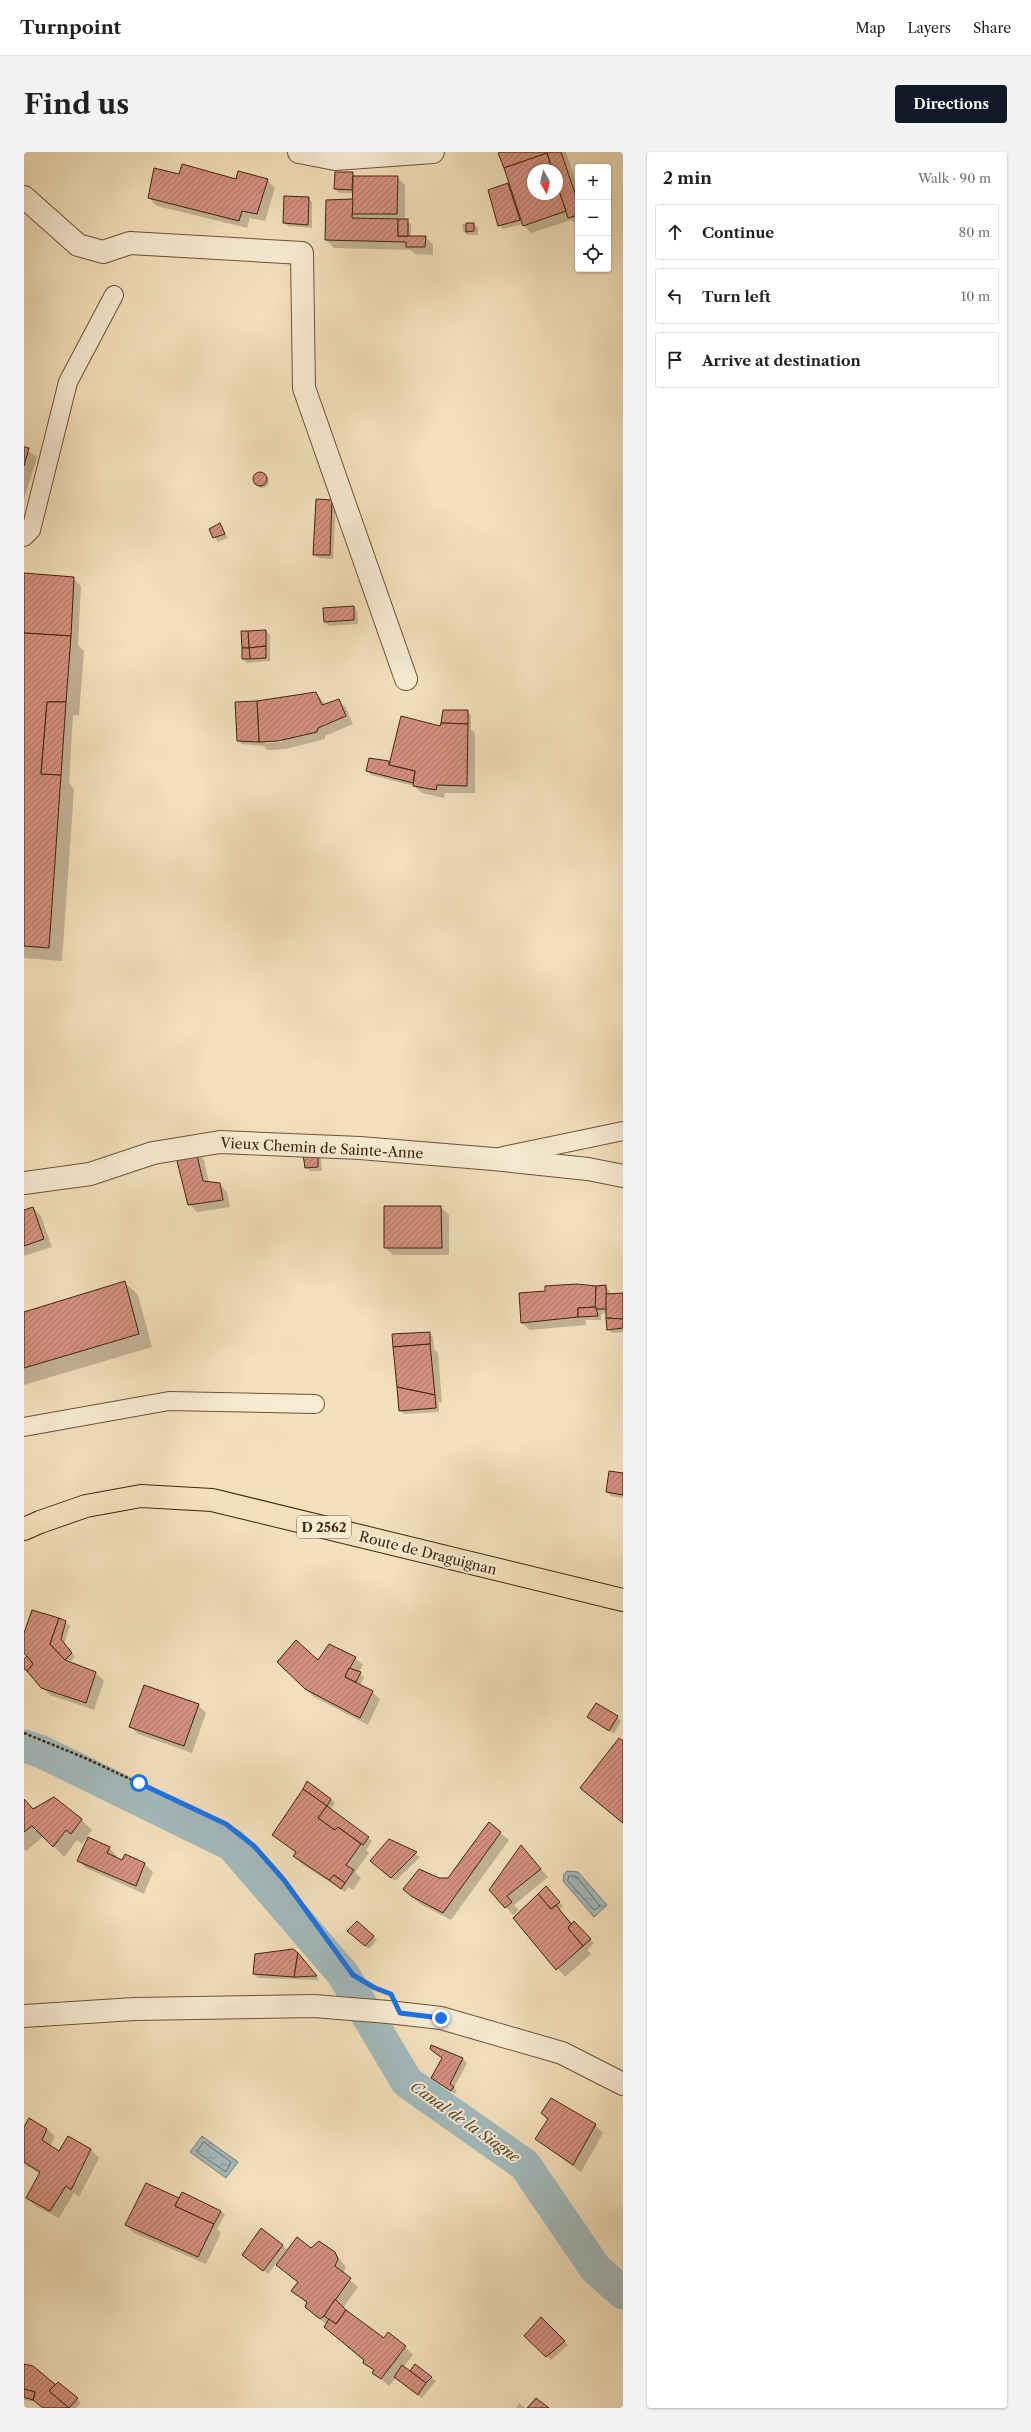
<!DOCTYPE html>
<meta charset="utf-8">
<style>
body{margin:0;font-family:"Libre Caslon Text",serif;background:#f2f2f2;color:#202124}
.controls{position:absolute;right:12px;top:12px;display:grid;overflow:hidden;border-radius:4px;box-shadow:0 1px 3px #0004}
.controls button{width:36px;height:36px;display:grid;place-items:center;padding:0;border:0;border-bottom:1px solid #e0e0e0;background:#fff;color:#202124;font:20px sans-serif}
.compass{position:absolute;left:503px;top:12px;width:36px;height:36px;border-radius:50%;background:#fff;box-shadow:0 1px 3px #0004;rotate:172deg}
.stop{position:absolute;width:12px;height:12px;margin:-9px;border:3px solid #1a73e8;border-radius:50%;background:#fff}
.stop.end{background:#1a73e8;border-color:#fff;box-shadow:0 1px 4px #0008}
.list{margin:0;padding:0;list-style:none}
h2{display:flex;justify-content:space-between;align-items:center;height:52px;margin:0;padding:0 16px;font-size:17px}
h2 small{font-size:13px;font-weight:400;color:#757577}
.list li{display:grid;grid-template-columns:26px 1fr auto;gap:12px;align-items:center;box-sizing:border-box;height:56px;margin:0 8px 8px;padding:0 8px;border:1px solid #e0e0e0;border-radius:4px}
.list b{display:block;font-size:15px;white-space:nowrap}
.list em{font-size:13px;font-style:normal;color:#757577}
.icon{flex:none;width:22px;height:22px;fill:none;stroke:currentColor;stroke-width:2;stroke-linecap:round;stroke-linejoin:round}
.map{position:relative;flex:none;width:599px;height:2256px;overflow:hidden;border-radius:4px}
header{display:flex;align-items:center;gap:24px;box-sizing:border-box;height:56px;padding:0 20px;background:#fff;border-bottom:1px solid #e0e0e0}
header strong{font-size:19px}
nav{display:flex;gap:22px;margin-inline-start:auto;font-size:14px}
.intro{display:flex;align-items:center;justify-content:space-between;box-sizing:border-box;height:96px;padding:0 24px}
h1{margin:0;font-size:28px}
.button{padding:10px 18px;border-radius:4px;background:#111827;color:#fff;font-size:14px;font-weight:700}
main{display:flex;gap:24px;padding:0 24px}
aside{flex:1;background:#fff;border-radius:4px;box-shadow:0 1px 3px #0004}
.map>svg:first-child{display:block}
.water{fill:url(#water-ripples);stroke:#7b7e75}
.shadow{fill:#0003;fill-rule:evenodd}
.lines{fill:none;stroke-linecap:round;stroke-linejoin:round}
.shore{stroke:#717062;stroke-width:1}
.canal{stroke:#a2babd;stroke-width:33}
.building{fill:url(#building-hatch);stroke:#402508}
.service-casing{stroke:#6d5435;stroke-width:20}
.minor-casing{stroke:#6d5435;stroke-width:24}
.primary-casing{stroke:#402508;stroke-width:24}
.path{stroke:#402508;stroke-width:2.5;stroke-dasharray:3 2;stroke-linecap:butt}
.service{stroke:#f7ebd3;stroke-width:18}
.minor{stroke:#f7ebd3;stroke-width:22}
.primary{stroke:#f3e0bc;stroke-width:22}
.route{stroke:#1a73e8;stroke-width:5}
.labels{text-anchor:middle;stroke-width:4;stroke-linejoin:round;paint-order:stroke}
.shield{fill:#f7ebd3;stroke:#776045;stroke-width:1}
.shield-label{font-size:13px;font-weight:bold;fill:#402508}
.street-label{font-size:14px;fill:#402508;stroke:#f7ebd3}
.water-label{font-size:15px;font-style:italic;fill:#584a35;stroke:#f7ebd3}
</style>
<header>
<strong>Turnpoint</strong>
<nav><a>Map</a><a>Layers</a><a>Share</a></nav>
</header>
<div class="intro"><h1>Find us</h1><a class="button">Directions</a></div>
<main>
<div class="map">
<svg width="599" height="2256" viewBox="0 0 599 2256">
<defs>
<pattern id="water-ripples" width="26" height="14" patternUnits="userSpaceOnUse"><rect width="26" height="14" fill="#a2babd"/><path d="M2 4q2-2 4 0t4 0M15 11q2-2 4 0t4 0" fill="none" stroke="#859798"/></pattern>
<pattern id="building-hatch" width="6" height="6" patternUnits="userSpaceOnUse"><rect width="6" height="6" fill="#d59182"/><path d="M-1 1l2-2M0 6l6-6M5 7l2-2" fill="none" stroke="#ae7668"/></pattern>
</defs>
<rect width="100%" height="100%" fill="#f3e0bc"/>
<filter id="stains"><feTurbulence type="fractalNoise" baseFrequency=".005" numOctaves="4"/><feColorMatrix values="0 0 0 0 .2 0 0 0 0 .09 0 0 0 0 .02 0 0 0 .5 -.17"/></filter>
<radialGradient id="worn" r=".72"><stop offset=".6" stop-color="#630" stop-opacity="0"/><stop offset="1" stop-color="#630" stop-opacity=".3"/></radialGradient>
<g class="water">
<path d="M543,1719L554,1720L583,1753L570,1765L539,1729L540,1722Z"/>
<path d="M178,1984L214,2010L202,2026L166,2000Z"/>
</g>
<g class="shadow">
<path d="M481,0H542L554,36V73L547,68L507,81L499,72L479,77L475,73L484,32L487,35ZM509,18H533V42H509Z"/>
<path d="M311,21H328L333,25H373L381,33V68L387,72V85H401L409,93V103L391,102L387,98L310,96L302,88L330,48V41H315L311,37Z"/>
<path d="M155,23L243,28L251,36L241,69L226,66L223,76L133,54L125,46Z"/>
<path d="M284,46L288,50V76L264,74L260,70Z"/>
<path d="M438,72H450L454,76V83H443L439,79Z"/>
<path d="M0,296L13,305L0,347Z"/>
<circle cx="238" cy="329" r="7"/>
<path d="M308,349L312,353L309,407L294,406L290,402Z"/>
<path d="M196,373L204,386L194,390L186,378Z"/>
<path d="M0,422L49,426L57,434L54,493L60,499L55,563H49L45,631L50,637L38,809L0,806Z"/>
<path d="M330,455L333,459L334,472L305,474L301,470Z"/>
<path d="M242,479L246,483V509L223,511L219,507Z"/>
<path d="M292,541L302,553L314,548L322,556L329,572L301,584V587L262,597L243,598L240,594L218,592L214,588L233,550ZM258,588L259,590L242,591V589Z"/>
<path d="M443,559L447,563V577L451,581V641H421L420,646L398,641L390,634L347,623L343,619L365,610L366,612Z"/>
<path d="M172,1000L180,1008L185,1031L195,1032L203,1040L206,1055L173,1060L165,1052Z"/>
<path d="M293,1003L297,1007L298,1019H286L282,1015Z"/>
<path d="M417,1055L425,1063V1103H369L361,1095Z"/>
<path d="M9,1056L17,1064L28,1095L0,1104V1059Z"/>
<path d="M100,1130L114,1143L128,1195L0,1233V1161Z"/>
<path d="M581,1134L585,1138L586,1143L599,1142V1180L588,1181L584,1177V1161L577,1162V1168H562V1173L506,1178L498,1171L572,1135Z"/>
<path d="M405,1181L409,1185L410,1197L414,1201L418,1251L415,1250V1260L380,1262L376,1258Z"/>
<path d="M599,1322V1346L587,1344L583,1340Z"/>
<path d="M43,1471L46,1474L40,1492L51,1505L45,1511L72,1521L80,1529L70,1558L26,1543L0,1515V1508L4,1504L0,1500V1484L40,1472L42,1474Z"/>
<path d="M331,1506L339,1513L335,1520L340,1525L336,1534L348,1540L356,1547L344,1573L290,1545L254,1510Z"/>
<path d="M174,1553L182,1561L168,1601L114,1582L106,1574Z"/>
<path d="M565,1565H593L597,1569L590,1582Z"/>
<path d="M599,1590V1672L557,1636Z"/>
<path d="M307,1647L311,1651L306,1658L348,1689L342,1698L345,1701L331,1720L337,1726L329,1738L324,1735L321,1740L278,1712L270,1704L272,1701L249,1683Z"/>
<path d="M0,1648L10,1658L57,1667L68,1678L58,1692L53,1688L40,1705L20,1684L2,1699L0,1697Z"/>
<path d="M465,1672L485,1688L427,1768L396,1752L388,1744L414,1727H425Z"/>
<path d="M365,1688L396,1705L371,1729L351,1713Z"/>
<path d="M497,1694L524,1725L490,1753L495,1758L489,1763L467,1738Z"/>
<path d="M85,1696L93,1704L92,1706L99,1709L101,1704L121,1712L129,1720L120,1742L62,1716L54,1708Z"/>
<path d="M526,1740L539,1754L535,1758L570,1791L563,1798L567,1802L541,1825L491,1766Z"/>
<path d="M333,1770L353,1788L345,1797L328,1783Z"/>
<path d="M273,1802L295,1828L234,1826L230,1822Z"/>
<path d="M408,1894L439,1907L443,1911L430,1936L433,1939L431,1942L408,1926L419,1906L407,1897Z"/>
<path d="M527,1947L571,1973L579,1981L557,2020L512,1987L524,1968L518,1961Z"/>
<path d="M6,1968L23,1977L31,1985L26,1994L35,2000L45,1985L67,1998L75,2006L55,2045L50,2041L35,2066L11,2054L3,2046L16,2022L0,2012V1977Z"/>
<path d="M155,2047L197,2059L201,2063L193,2077L197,2081L182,2112L110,2081L102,2073Z"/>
<path d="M237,2077L263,2097L244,2122L219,2103Z"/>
<path d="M287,2097L311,2101L322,2115L319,2122L334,2135L319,2156L360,2187L381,2195L389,2203L379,2215L387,2221L391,2213L412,2229L398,2246L372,2225L365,2234L358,2228L351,2219L301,2175L303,2173L282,2155L284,2152L269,2138L274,2131L254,2113Z"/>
<path d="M517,2167L544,2193L527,2208L505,2188Z"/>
<path d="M0,2214L53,2247L57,2251L52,2256H19L12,2250L0,2248Z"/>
<path d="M495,2251L501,2256H492Z"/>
</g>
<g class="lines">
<g class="shore">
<path d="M545,1724H552L576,1754L570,1758L544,1729Z"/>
<path d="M180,1990L207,2010L202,2020L173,2000Z"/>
</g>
<path class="canal" d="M0,1594L16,1599L208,1693L319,1822L383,1930L501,2013L571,2116L599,2141"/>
</g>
<g class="building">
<path d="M477,0H537L554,50V63L544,66L533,33V18H528L523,1L480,16L474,1Z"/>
<path d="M523,1L528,18H509V42H533V33L542,59L499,74L480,16Z"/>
<path d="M158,12L212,27L214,19L244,27L233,62L218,59L215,69L124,46L130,16L155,22Z"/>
<path d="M311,20H329L328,38L310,37Z"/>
<path d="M329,24H374L373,62H328Z"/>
<path d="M484,31L496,68L474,74L464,38Z"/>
<path d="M260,44L285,45L284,73L259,71Z"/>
<path d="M329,47L328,66L374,67V84H402L401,95H382V90L301,88L302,48Z"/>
<rect x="374" y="67" width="10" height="17"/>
<path d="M442,71H450V79L442,80Z"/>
<path d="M0,295L5,296L0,314Z"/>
<circle cx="236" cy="327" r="7"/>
<path d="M292,347L308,348L306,403H289Z"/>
<path d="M196,371L201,382L189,386L185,377Z"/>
<path d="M0,421L50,425L47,484L0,481Z"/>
<path d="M330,454V468L300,470L299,456Z"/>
<path d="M242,478V494L225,496L224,479Z"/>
<path d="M217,479H224L225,496H218Z"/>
<path d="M0,481L47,484L42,550H23L17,622L37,623L25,796L0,794Z"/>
<path d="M242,494V506L226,507L225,496Z"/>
<path d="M218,496H225L226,507H218Z"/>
<path d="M292,540L298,553L315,547L322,564L294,576L293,580L254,589L235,590L233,549Z"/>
<path d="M233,549L235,590L213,589L211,550Z"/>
<path d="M23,550H42L37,623L17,622Z"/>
<path d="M419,558H444V572L417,571Z"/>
<path d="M377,564L416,574L417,571L444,572L443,634L413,633L412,638L389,634L391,619L365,613Z"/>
<path d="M345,606L365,609V613L391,619L389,631L342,619Z"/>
<path d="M172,999L179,1029L196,1031L199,1048L164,1053L151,1001Z"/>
<path d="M279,1002H294V1015L281,1016Z"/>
<path d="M360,1054H417L418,1096H360Z"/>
<path d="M9,1055L20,1087L0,1094V1058Z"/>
<path d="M101,1129L115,1182L0,1216V1160Z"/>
<path d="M553,1132L572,1134V1155L554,1156V1165L497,1171L495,1141L521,1139V1134Z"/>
<path d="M582,1133L583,1157H571L572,1134Z"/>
<path d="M599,1141V1167L582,1166V1142Z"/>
<path d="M572,1155L574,1164L554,1165V1156Z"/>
<path d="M582,1166L599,1167V1176L583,1178Z"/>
<path d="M406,1180V1192L369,1195L368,1182Z"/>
<path d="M406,1192L411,1243L373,1235L369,1195Z"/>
<path d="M373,1235L411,1243L412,1256L375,1259Z"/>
<path d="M585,1319L599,1321V1343L582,1340Z"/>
<path d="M8,1458L35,1466L26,1492L41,1508L72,1520L62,1551L17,1536L3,1519L9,1512L0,1501V1481Z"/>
<path d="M35,1466L42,1469L37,1487L48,1501L41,1508L26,1492Z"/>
<path d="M272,1488L294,1508L305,1492L332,1505L321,1525L349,1539L336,1566L281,1537L253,1510Z"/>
<path d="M3,1504L9,1512L3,1519L0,1517V1507Z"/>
<path d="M325,1516L337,1520L332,1530L321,1525Z"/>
<path d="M120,1533L175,1552L160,1594L105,1575Z"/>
<path d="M572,1551L594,1564L585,1579L563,1565Z"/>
<path d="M595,1586L599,1589V1671L556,1636Z"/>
<path d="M283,1629L307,1647L303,1654L279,1637Z"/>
<path d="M279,1637L303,1654L294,1666L311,1678L314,1675L337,1692L322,1713L330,1718L321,1731L310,1723L305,1728L269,1704L272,1700L248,1683Z"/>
<path d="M30,1645L58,1667L47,1682L42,1678L29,1695L8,1674L0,1680V1647L9,1657Z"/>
<path d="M303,1654L345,1685L339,1693L314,1675L311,1678L294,1666Z"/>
<path d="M465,1670L477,1680L419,1761L387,1744L379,1737L395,1717L415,1726H424Z"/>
<path d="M64,1685L86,1695L83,1701L98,1708L101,1702L121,1711L112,1734L53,1709Z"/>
<path d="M365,1687L393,1700L367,1726L346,1709Z"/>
<path d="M497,1693L517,1717L483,1744L488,1750L481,1756L465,1738Z"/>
<path d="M310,1723L321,1731L317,1737L305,1728Z"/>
<path d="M522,1734L536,1750L527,1757L514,1742Z"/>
<path d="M514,1742L527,1757L532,1753L547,1772L544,1776L559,1794L532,1818L489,1766Z"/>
<path d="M333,1769L350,1784L341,1794L323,1779Z"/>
<path d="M550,1769L567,1787L559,1794L544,1776Z"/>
<path d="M269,1797L274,1801L270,1825L229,1822L231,1802Z"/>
<path d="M274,1801L293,1824L270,1825Z"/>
<path d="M407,1893L439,1906L426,1932L430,1935L427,1939L407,1926L418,1906L406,1897Z"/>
<path d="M527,1946L572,1972L549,2013L511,1987L524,1967L517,1961Z"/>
<path d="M5,1966L23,1977L18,1988L35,1999L44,1984L67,1997L47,2038L42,2034L26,2059L2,2046L16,2020L0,2010V1975Z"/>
<path d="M122,2031L155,2046L151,2054L190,2072L174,2105L101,2073Z"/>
<path d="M158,2040L197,2059L190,2072L151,2054Z"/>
<path d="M237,2076L259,2093L239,2119L218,2103Z"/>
<path d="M273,2085L287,2096L295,2089L311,2100L314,2107L311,2114L327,2126L300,2164L296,2167L281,2155L283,2150L267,2139L274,2130L252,2113Z"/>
<path d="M311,2147L322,2158L312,2172L300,2164Z"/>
<path d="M322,2158L360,2186L364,2180L382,2194L357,2227L348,2221L350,2218L339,2211L340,2208L300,2175L305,2167L312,2172Z"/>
<path d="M517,2165L541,2189L522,2205L500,2184Z"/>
<path d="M0,2212L9,2214L32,2233L25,2239L45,2256H19L9,2248L11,2240L0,2237Z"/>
<path d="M391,2212L408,2225L402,2231L386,2219Z"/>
<path d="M378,2213L402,2231L394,2243L370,2225Z"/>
<path d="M34,2230L54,2246L45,2256L25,2239Z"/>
<path d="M0,2237L11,2240L9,2248L0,2245Z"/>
<path d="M512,2246L525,2256H503Z"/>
</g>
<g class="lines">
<g class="service-casing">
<g id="service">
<path d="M0,385L7,378L44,230L90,143"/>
<path d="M479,1004L599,979"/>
<path d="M0,1275L145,1249L291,1252"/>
</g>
</g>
<g class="minor-casing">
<g id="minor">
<path d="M275,0L311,7L409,0"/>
<path d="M0,45L54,93L79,100L106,91L278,101L280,236L382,527"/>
<path d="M0,1031L66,1022L129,1001L196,990L336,996L469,1007L564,1017L599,1024"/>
<path d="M0,1864L110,1857L290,1854L364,1860L417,1866L538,1901L599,1932"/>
</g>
</g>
<g class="primary-casing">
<path id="primary" d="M0,1377L16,1370L62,1354L117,1344L188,1348L599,1448"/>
</g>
<path class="path" d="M0,1581L61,1606L202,1672L230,1694L260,1728L329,1823L339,1829"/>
<use href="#service" class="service"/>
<use href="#minor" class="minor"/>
<use href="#primary" class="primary"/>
</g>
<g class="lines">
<path class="route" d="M115,1631L202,1672L230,1694L260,1728L329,1823L351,1836L367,1842L376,1861L417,1866"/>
</g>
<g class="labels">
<rect class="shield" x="273" y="1364" width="54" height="22" rx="3"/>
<g class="shield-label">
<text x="300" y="1380">D 2562</text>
</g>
<g class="street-label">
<text transform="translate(298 996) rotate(3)" y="5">Vieux Chemin de Sainte-Anne</text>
<text transform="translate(404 1401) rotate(14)" y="5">Route de Draguignan</text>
</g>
<g class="water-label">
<text transform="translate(441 1970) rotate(35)" y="5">Canal de la Siagne</text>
</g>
</g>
<rect width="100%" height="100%" filter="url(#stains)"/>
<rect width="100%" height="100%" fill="url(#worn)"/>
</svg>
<div class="controls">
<button>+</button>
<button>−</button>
<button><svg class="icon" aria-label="locate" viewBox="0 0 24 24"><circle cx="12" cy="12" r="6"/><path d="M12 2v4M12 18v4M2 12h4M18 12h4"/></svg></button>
</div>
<svg class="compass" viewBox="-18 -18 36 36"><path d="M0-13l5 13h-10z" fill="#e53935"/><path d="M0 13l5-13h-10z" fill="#757577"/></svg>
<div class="stop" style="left:115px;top:1631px"></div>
<div class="stop end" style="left:417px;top:1866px"></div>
</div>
<aside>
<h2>2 min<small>Walk · 90 m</small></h2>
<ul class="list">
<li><svg class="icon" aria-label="ahead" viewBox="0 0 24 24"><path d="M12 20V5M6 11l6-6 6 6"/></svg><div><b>Continue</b></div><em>80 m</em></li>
<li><svg class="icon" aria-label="left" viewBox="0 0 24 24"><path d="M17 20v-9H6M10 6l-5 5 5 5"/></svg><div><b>Turn left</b></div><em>10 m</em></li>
<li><svg class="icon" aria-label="arrive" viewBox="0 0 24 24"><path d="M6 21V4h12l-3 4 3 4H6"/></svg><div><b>Arrive at destination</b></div></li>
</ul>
</aside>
</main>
